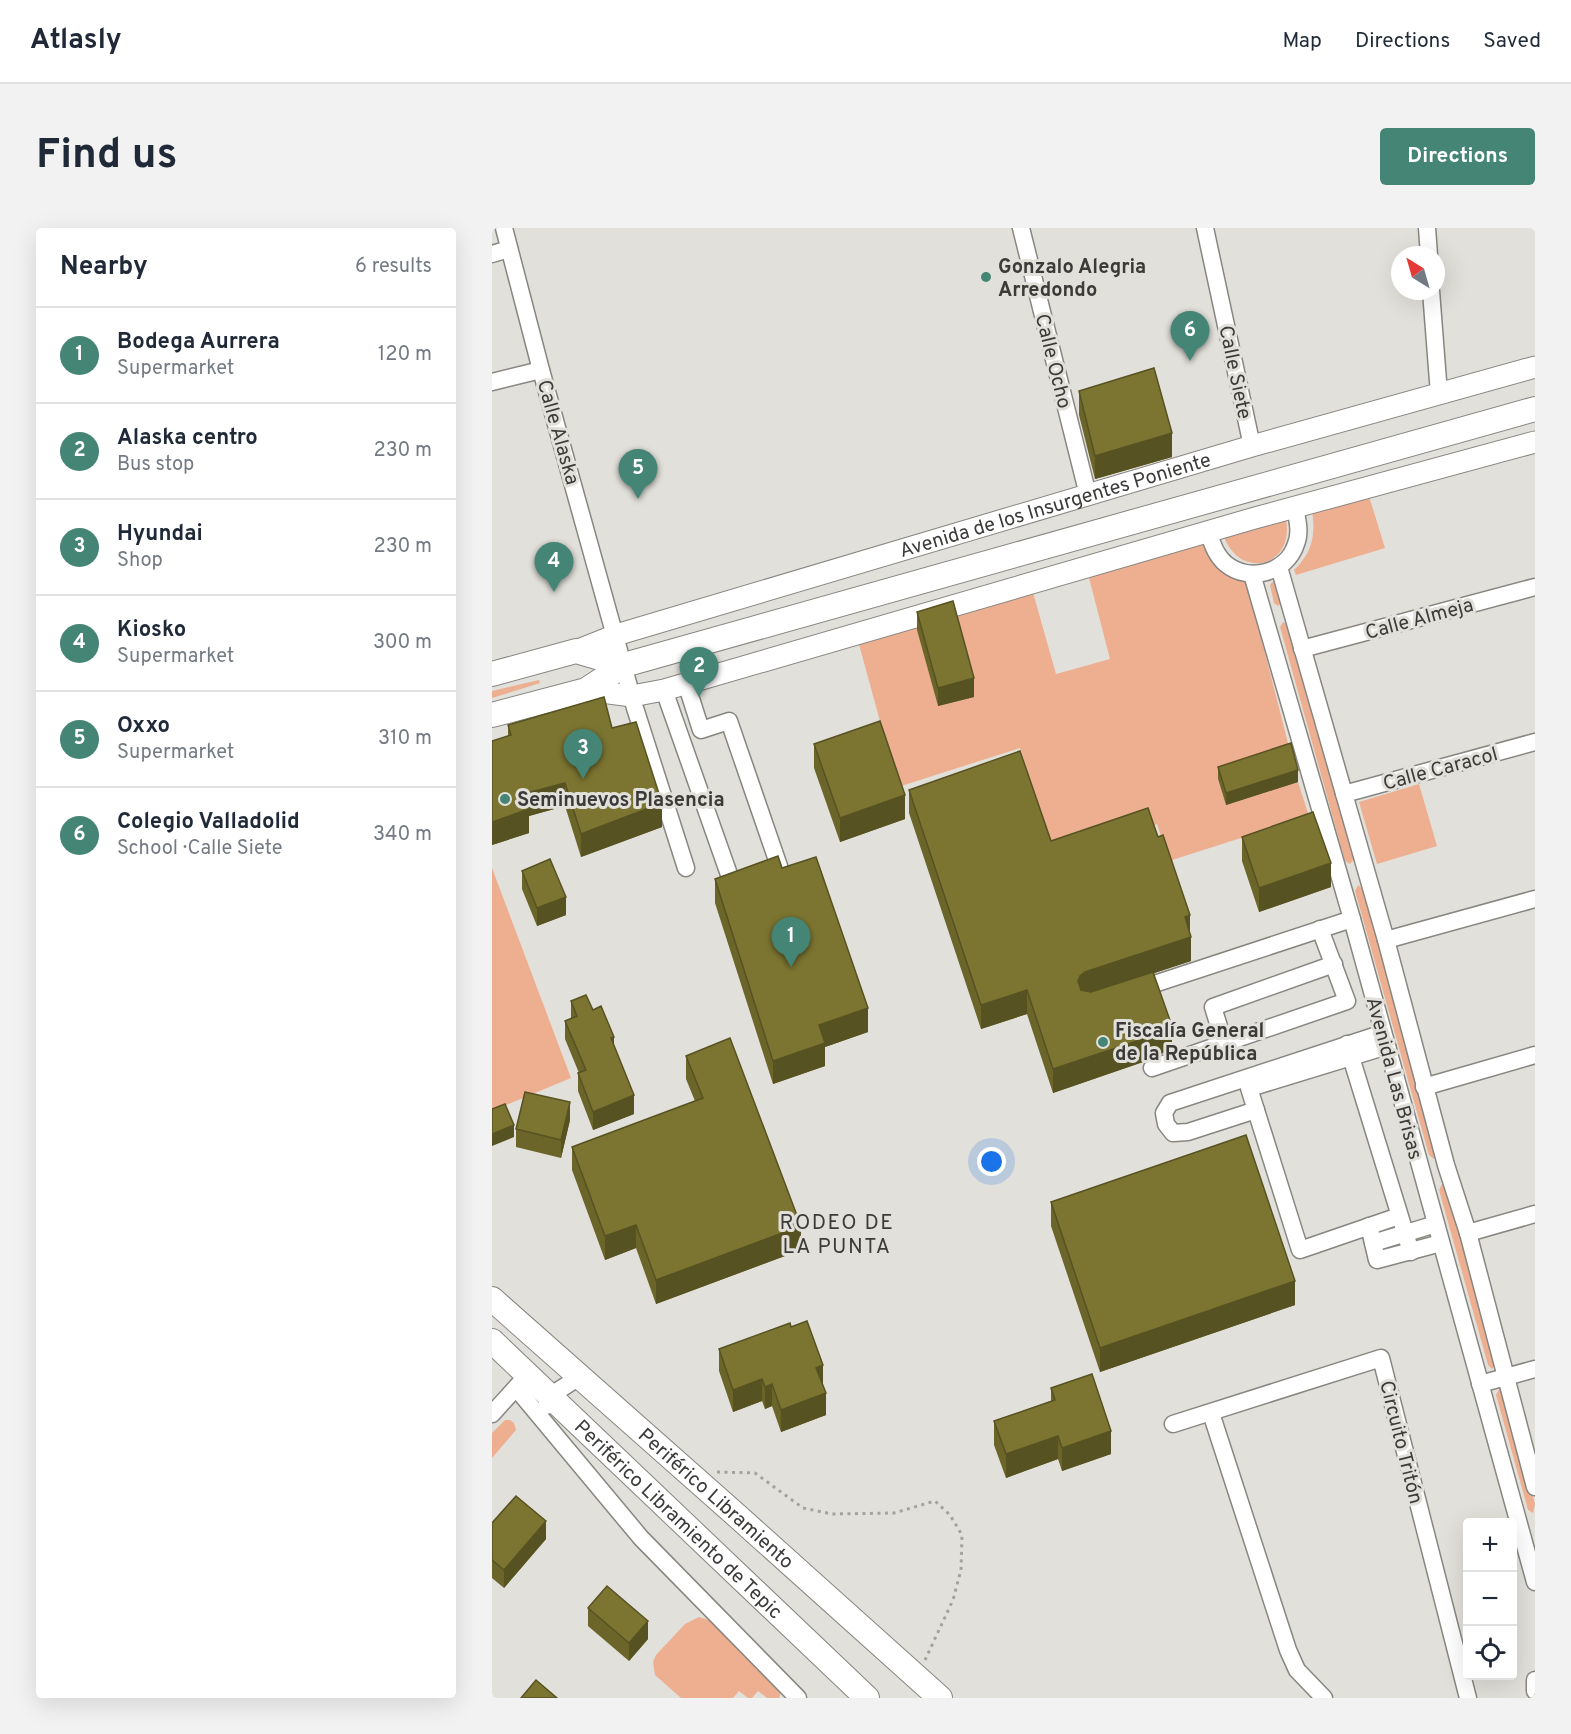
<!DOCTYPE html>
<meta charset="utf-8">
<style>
body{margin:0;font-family:Overpass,sans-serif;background:#f2f2f3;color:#1f2937}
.controls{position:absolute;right:18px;bottom:18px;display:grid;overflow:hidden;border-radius:6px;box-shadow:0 6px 24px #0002}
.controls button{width:54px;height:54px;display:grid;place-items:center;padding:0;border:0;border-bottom:2px solid #e0e1e3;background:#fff;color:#1f2937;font:30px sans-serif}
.compass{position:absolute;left:899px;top:18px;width:54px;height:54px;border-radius:50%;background:#fff;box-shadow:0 6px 24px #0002;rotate:323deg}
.you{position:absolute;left:500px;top:934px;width:21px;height:21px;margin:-15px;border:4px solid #fff;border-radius:50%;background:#1a73e8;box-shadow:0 0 0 9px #1a73e833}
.badge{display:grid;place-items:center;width:39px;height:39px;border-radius:50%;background:#448576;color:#fff;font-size:20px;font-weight:700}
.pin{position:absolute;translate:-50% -50px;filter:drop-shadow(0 2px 3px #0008)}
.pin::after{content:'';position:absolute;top:32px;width:21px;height:18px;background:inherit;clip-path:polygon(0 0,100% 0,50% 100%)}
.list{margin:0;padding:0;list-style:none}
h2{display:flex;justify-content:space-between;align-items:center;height:78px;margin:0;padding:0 24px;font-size:26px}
h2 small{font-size:20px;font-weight:400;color:#747a83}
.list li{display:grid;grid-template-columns:39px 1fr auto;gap:18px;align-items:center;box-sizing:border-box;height:96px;padding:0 24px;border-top:2px solid #e0e1e3}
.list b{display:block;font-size:22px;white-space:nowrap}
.list p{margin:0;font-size:20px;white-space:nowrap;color:#747a83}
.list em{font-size:20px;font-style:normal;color:#747a83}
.icon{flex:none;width:33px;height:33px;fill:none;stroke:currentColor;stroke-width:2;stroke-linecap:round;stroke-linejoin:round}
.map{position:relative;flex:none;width:1043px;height:1470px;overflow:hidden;border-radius:6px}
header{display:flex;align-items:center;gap:36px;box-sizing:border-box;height:84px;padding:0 30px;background:#fff;border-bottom:2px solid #e0e1e3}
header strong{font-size:28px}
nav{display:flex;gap:33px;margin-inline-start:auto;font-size:21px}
.intro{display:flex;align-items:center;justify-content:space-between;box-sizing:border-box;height:144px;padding:0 36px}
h1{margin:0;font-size:42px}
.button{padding:15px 27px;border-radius:6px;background:#448576;color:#fff;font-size:21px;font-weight:700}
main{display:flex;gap:36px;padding:0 36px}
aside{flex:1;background:#fff;border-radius:6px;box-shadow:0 6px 24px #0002}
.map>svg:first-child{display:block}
.green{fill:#edaf90}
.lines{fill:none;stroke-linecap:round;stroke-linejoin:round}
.minor-casing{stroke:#888681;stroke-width:19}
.major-casing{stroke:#888681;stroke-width:23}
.highway-casing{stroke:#888681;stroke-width:26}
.path{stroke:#a4a29e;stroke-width:3;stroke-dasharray:3 4.5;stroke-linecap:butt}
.minor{stroke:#fff;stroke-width:16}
.major{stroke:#fff;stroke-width:21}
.highway{stroke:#fff;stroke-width:24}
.wall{fill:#6b652a}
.shaded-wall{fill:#575222}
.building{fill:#7c7531;stroke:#575222;stroke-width:1.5}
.poi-dot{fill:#448576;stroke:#e2e0da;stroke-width:2}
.labels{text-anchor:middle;stroke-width:6;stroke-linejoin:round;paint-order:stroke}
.poi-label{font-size:20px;font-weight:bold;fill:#3c3b39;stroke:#e2e0da;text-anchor:start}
.street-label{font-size:20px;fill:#3c3b39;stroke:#e2e0da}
.neighbourhood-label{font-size:21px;letter-spacing:1.5px;fill:#3c3b39;stroke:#e2e0da}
</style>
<header>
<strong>Atlasly</strong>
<nav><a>Map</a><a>Directions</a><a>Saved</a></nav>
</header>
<div class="intro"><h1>Find us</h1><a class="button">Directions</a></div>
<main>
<aside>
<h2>Nearby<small>6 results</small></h2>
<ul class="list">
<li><span class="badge">1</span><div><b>Bodega Aurrera</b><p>Supermarket</p></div><em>120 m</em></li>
<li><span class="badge">2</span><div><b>Alaska centro</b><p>Bus stop</p></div><em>230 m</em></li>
<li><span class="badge">3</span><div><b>Hyundai</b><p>Shop</p></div><em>230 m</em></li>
<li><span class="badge">4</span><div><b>Kiosko</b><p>Supermarket</p></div><em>300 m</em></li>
<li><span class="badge">5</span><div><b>Oxxo</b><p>Supermarket</p></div><em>310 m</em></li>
<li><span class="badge">6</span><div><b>Colegio Valladolid</b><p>School · Calle Siete</p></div><em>340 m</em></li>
</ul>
</aside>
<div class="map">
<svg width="1043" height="1470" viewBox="0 0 1043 1470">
<rect width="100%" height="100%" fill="#e2e0da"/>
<g class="green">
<path d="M876,265L893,320L804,347L802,342C820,325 824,307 820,283Z"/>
<path d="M794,291C803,338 749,353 732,309Z"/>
<path d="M712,314C724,333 732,349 755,354L799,527L726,551L734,577L806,554L817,588L677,633L665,596L563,629L528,520L406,559L365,409L423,393L446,478L482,469L459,384L540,361L564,446L618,431L596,346Z"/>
<path d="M780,354L784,355L789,375L786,378L782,375L778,357Z"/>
<path d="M791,394L796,397L862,631L858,636L853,633L788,399Z"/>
<path d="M47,452L48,455L0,470V463Z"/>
<path d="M927,556L945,618L885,636L867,574Z"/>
<path d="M0,640L79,850L0,883Z"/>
<path d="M866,657L871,661L945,926L942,931L937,927L863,663Z"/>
<path d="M950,956L955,959L1004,1136L1000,1141L996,1137L947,962Z"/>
<path d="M1007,1161L1012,1165L1043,1276L1041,1285L1036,1282L1004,1167Z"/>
<path d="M13,1192H18L22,1195L24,1202L0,1230V1205Z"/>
<path d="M207,1389L220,1393L285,1454L289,1464L287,1470H275L266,1463L260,1470H256L247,1463L241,1470H189L163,1447L161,1434L164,1427L193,1396Z"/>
</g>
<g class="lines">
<g class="minor-casing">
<g id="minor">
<path d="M12,0L49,142L143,480L194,640"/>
<path d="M529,0L596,267"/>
<path d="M713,0L760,218"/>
<path d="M935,0L937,27"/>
<path d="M0,26L17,21"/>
<path d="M939,63L947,166"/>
<path d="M0,154L49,142"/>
<path d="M716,304C720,315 724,328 734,336C757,355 795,345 804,316C809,304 805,291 803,279"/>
<path d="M787,339L894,712L954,937L976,1005L1043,1259"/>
<path d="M760,346L860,691L1043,1354"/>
<path d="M810,421L1043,359"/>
<path d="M194,455L209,502L237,493L287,638L275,643"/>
<path d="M172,462L240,655L250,651"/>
<path d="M852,566L1043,514"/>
<path d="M894,712L1043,671"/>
<path d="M644,762L860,691"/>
<path d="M732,815L721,779L842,736"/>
<path d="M855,816L919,1024"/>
<path d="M660,840L855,773L828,701"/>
<path d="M756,850L757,860L808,1022L907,988"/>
<path d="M932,859L1043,827"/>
<path d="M758,860L895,818"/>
<path d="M764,882L696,904L681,905L674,896L672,885L678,875L891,805"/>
<path d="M877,998L885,1032L949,1015"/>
<path d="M976,1005L1043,986"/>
<path d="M881,1015L944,996"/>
<path d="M988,1156L1043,1141"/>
<path d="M24,1160L149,1310L306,1470"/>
<path d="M54,1178L64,1164L81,1153"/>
<path d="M719,1185L796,1422L805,1442L832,1470"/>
<path d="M0,1186L30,1153"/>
<path d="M681,1196L889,1130L976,1470"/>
<path d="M1043,1452V1463"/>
</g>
</g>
<g class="major-casing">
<g id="major">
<path id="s1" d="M84,423L124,407L760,218L1043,139"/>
<path d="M94,462L140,468L172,462L763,290L1043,214"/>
</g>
</g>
<g class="highway-casing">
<g id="highway">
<path d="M0,446L84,423L132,437"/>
<path d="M0,487L94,462L132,437L1043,181"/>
<path id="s2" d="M0,1071L243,1286L448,1470"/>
<path id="s3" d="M0,1113L375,1470"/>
</g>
</g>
<path class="path" d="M225,1244L263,1245L311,1280L340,1286L402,1285L443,1273L458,1287L470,1307L469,1342L461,1372L433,1432"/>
<use href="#minor" class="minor"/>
<use href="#major" class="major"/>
<use href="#highway" class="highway"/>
</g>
<g class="wall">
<path d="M587,163L680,229L603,251L587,187Z"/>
<path d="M425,384L482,469L446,478L425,402Z"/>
<path d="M16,497L120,500L170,599L89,629L73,578L37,588V605L0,617V513L16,508Z"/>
<path d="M322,516L413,591L348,614L322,540Z"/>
<path d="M726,539L806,554L734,577L726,551Z"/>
<path d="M417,562L559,613L698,705L699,733L662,745L680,822L657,830L651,834L561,865L535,786L489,801L417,585Z"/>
<path d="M750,609L839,659L767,684L750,633Z"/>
<path d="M290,640L376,804L333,819V838L281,856L223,675V651Z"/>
<path d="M30,643L74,687L45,698L30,661Z"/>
<path d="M79,773L101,782L122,819L142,886L101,902L86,863V845H87L73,811V793L79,790Z"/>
<path d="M194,828L309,1022L164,1076L144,1020L113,1032L80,942V919L203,873L194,851Z"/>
<path d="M78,892L69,930L24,919V901Z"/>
<path d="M559,974L803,1077L608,1144L559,998Z"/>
<path d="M299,1099L331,1156L334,1187L289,1204L280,1178L273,1181L270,1173L241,1184L227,1143V1121Z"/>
<path d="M559,1160L619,1226L570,1243L566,1231L514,1250L502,1217V1193L559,1173Z"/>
<path d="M0,1295L54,1311L12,1360L0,1350Z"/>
<path d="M96,1380L156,1411L137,1433L96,1398Z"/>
</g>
<g class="shaded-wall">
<path d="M680,205V229L603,251V228Z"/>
<path d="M482,450V469L446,478V460Z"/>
<path d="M806,542V554L734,577V565Z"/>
<path d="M73,555V578L37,588V605L0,617V594L31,566Z"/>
<path d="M413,567V591L348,614V590Z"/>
<path d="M170,575V599L89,629V606Z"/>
<path d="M839,635V659L767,684V660Z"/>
<path d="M74,669V687L45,698V680Z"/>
<path d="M698,687V710L699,709V733L593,768L588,771L586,753L588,748L693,689Z"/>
<path d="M535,762V786L489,801V777Z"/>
<path d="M376,780V804L333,819V838L281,856V833L327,797Z"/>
<path d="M680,798V822L657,830L651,834L561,865V841Z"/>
<path d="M122,809V827L119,810Z"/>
<path d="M142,867V886L101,902V884Z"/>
<path d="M78,874V892L69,930V912Z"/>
<path d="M22,897V909L0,918V906Z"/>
<path d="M144,997V1020L113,1032V1008Z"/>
<path d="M309,998V1022L164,1076V1052Z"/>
<path d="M803,1053V1077L608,1144V1120Z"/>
<path d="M331,1137V1159L324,1140Z"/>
<path d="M270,1151V1173L241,1184V1162Z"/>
<path d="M280,1156V1178L273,1181V1159Z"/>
<path d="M334,1165V1187L289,1204V1182Z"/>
<path d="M619,1203V1226L570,1243V1220Z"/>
<path d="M566,1208V1231L514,1250V1226Z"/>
<path d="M54,1293V1311L12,1360V1342Z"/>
<path d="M156,1393V1411L137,1433V1415Z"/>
</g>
<g class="building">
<path d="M662,140L680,205L603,228L587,163Z"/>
<path d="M461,373L482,450L446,460L425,384Z"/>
<path d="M112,469L120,500L144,494L170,575L89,606L73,555L31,566L37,581L0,594V513L19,507L16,497Z"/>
<path d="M388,493L413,567L348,590L322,516Z"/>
<path d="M799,515L806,542L734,565L726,539Z"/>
<path d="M528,523L559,613L656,580L666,609L671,607L698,687L693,689L699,709L593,744L588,748L586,753L589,762L599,764L661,744L680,798L657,806L651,811L561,841L535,762L489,777L417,562Z"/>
<path d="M821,584L839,635L767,660L750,609Z"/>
<path d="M286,628L290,640L324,629L376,780L327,797L333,815L281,833L223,651Z"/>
<path d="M58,631L74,669L45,680L30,643Z"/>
<path d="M94,767L101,782L109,778L122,809L119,810L142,867L101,884L86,845L94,842L73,793L85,788L79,773Z"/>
<path d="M238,810L309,998L164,1052L144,997L113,1008L80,919L211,870L194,828Z"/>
<path d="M33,864L78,874L69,912L24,901Z"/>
<path d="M13,876L22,897L0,906V881Z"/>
<path d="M754,907L803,1053L608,1120L559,974Z"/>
<path d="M315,1093L331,1137L324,1140L334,1165L289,1182L280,1156L273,1159L270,1151L241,1162L227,1121L298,1095L299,1099Z"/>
<path d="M600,1146L619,1203L570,1220L566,1208L514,1226L502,1193L563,1172L559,1160Z"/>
<path d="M24,1268L54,1293L12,1342L0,1332V1295Z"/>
<path d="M115,1358L156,1393L137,1415L96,1380Z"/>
<path d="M44,1452L65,1470H29Z"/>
</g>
<g class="poi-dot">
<circle cx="494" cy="49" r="6"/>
<circle cx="13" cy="571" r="6"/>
<circle cx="611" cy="814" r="6"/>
</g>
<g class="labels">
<g class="poi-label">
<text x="506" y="45">Gonzalo Alegria<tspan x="506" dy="23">Arredondo</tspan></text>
<text x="25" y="578">Seminuevos Plasencia</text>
<text x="623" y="809">Fiscalía General<tspan x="623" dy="23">de la República</tspan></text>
</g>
<g class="street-label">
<text transform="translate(562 133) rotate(76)" y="7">Calle Ocho</text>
<text transform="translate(744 144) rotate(78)" y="7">Calle Siete</text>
<text transform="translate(67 204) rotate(74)" y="7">Calle Alaska</text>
<text dy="7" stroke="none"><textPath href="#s1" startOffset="501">Avenida de los Insurgentes Poniente</textPath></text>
<text transform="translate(927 390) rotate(-15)" y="7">Calle Almeja</text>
<text transform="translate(948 540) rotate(-15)" y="7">Calle Caracol</text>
<text transform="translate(903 850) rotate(75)" y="7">Avenida Las Brisas</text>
<text transform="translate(910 1214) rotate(76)" y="7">Circuito Tritón</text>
<text dy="7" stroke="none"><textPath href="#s2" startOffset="300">Periférico Libramiento</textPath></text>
<text dy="7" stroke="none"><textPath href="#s3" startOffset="258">Periférico Libramiento de Tepic</textPath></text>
</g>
<g class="neighbourhood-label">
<text x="345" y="1001">RODEO DE<tspan x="345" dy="24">LA PUNTA</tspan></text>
</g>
</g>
</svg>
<div class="controls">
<button>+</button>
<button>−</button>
<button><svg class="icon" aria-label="locate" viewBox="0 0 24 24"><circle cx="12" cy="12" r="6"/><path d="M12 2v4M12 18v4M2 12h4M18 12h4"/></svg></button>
</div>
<svg class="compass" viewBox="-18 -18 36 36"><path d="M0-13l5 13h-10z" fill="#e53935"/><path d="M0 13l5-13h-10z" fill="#747a83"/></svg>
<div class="you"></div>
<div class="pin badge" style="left:299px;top:739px">1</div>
<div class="pin badge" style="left:207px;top:469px">2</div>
<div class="pin badge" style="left:91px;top:551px">3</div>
<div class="pin badge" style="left:62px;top:364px">4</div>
<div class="pin badge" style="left:146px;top:271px">5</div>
<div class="pin badge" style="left:698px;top:133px">6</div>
</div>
</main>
